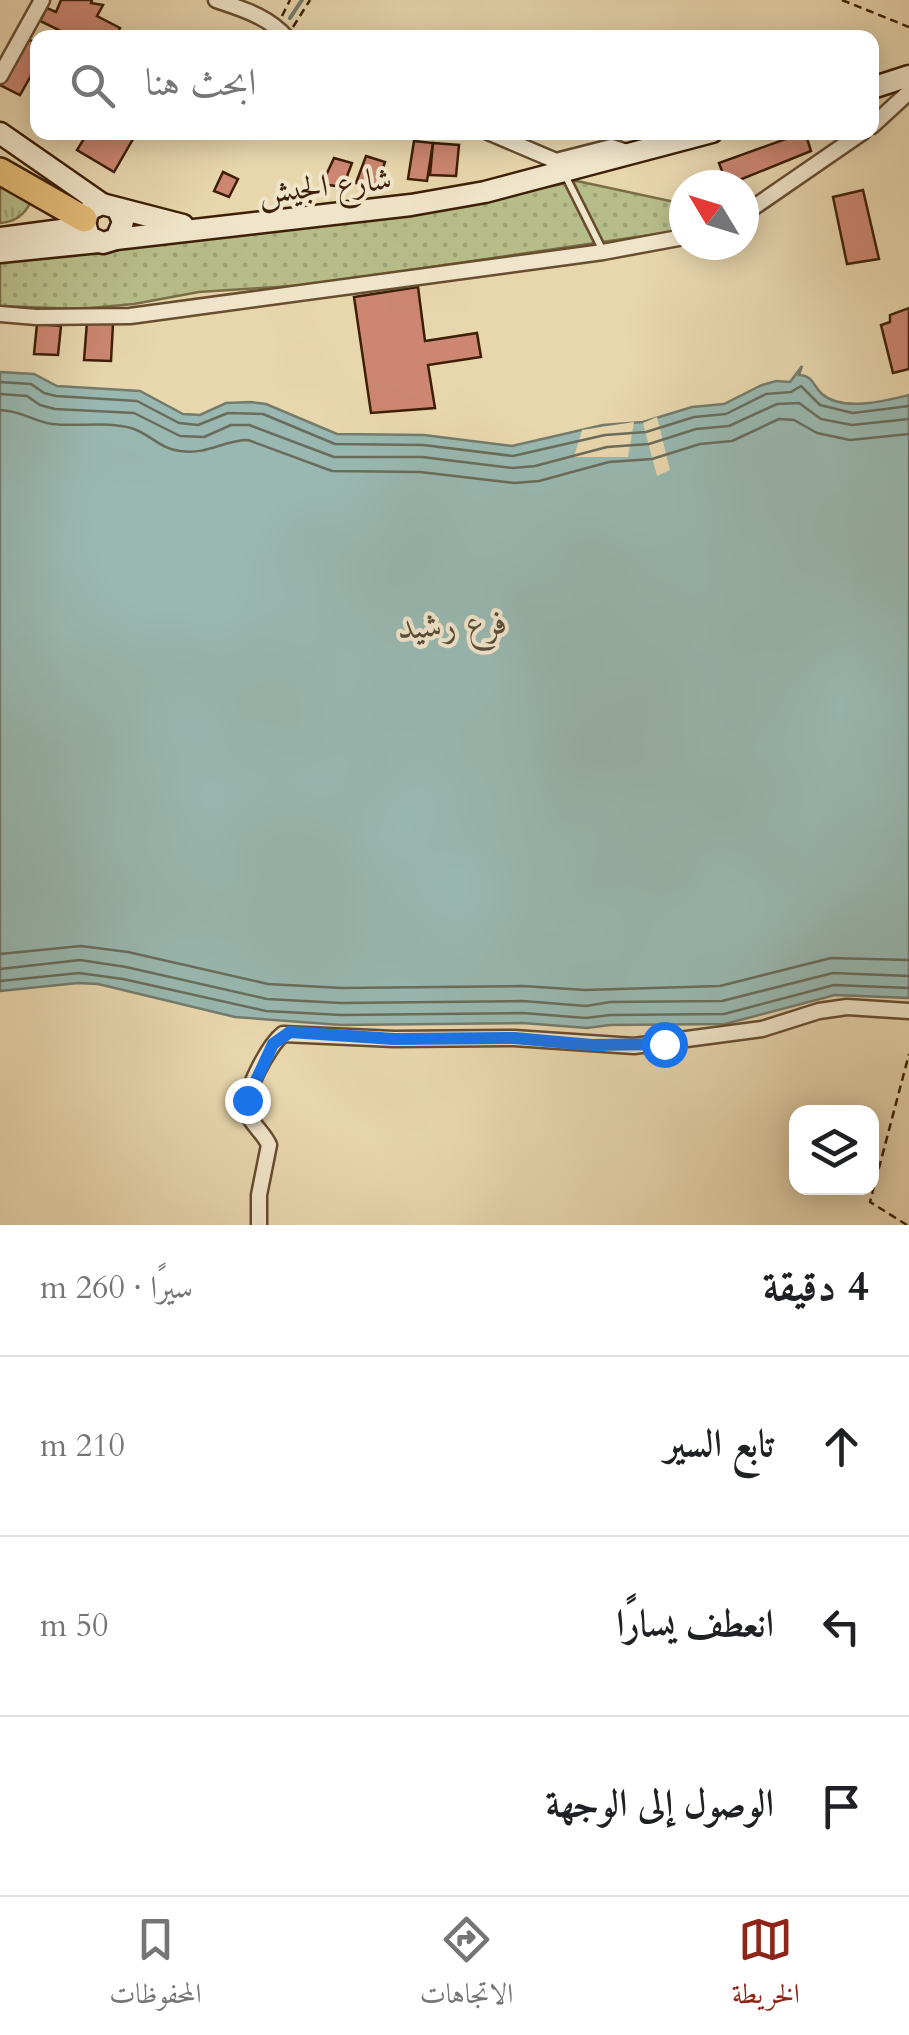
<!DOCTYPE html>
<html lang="ar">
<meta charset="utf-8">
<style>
body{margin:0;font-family:Cardo,Amiri,serif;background:#f2f2f2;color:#202124;direction:rtl}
.controls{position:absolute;right:30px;bottom:30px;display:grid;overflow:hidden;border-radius:20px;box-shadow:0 5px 25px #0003}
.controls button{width:90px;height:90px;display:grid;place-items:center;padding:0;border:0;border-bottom:2px solid #e0e0e0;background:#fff;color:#202124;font:50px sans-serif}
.compass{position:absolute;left:669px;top:170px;width:90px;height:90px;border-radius:50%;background:#fff;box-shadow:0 5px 25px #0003;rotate:308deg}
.stop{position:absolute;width:30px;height:30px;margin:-22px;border:8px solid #1a73e8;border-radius:50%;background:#fff}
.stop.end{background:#1a73e8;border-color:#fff;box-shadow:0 2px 10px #0008}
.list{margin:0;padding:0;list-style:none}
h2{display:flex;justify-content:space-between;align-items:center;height:130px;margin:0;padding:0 40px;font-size:42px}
h2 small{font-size:32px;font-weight:400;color:#757577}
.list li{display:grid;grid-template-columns:65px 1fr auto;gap:30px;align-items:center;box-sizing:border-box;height:180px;padding:0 40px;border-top:2px solid #e0e0e0}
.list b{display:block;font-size:38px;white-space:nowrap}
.list em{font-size:32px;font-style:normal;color:#757577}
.icon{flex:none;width:55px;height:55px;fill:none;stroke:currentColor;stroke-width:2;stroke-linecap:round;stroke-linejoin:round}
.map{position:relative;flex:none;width:909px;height:1225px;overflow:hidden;direction:ltr}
.search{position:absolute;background:#fff;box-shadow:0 5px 25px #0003;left:30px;right:30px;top:30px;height:110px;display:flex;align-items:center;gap:25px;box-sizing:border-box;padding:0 35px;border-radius:20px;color:#757577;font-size:38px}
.sheet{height:670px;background:#fff}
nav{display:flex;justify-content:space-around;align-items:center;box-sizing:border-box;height:140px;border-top:2px solid #e0e0e0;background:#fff;font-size:28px;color:#757577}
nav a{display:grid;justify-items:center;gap:5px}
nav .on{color:#8f2418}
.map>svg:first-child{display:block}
.grass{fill:url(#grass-dots);stroke:#7a6e47;stroke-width:2.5}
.park{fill:url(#park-tufts);stroke:#7a6e47;stroke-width:2.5}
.water{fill:#98b8b1;stroke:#747b6c;stroke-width:2.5}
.pier{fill:#e8d6ad}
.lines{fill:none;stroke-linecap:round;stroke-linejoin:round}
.shore{stroke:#6a6c5b;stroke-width:2.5}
.stream{stroke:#747b6c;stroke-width:4}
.building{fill:#cc8671;stroke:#3d1f05;stroke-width:2.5}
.lane-casing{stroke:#684d2f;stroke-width:11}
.street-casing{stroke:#684d2f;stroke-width:19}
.secondary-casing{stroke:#3d1f05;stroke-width:25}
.highway-casing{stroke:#3d1f05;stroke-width:30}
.path{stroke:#3d1f05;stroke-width:2.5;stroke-dasharray:8 5;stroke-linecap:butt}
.lane{stroke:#f0e4ca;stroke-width:6}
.street{stroke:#f0e4ca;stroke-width:14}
.secondary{stroke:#f0e4ca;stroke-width:20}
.highway{stroke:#e4bb76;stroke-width:25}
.route{stroke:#1a73e8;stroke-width:12}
.labels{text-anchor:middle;stroke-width:8;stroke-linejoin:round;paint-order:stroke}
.street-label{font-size:32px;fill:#3d1f05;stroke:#f0e4ca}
.water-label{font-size:35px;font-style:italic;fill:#584d39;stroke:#f0e4ca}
</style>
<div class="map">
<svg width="909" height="1225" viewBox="0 0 909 1225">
<defs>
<pattern id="grass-dots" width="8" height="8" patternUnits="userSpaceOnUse" patternTransform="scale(2.5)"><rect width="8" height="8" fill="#b7bd89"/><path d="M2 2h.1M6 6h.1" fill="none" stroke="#9ea275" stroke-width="1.8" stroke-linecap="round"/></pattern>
<pattern id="park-tufts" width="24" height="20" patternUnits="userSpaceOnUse" patternTransform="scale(2.5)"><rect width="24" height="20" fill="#b7bd89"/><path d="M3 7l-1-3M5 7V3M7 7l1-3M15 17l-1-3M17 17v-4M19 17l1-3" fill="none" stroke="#9ea275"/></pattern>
</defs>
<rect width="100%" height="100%" fill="#e8d6ad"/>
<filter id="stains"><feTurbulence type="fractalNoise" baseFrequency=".002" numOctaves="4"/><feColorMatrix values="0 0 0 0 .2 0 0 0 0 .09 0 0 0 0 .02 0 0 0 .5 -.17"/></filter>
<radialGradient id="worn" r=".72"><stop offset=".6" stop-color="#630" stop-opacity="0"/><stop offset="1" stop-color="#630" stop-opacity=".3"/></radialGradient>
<path class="grass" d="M577,181L684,204V230L308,285L199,292L134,304L79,309L0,306V259L462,204Z"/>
<path class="park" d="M0,180L19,192L30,203C24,216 14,222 0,223Z"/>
<path class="water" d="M802,366L799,375C814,376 812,385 822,394C843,412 885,401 909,395V998L835,995L725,1024L610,1025L587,1028L523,1023L341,1025L235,1017L98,984L78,983L0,991V372L34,374L57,386L140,391L183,414L200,415L226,403L251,402L266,404L337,434L424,435L512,446L603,425L643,422L692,407L724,404L762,385L776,381L790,382Z"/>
<g class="pier">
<path d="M657,417L670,470L657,476L643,423Z"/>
<path d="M634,422L628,457H574L582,430Z"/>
</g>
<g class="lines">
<g class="shore">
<path d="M0,382L31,384L44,393L56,396L137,401L179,423L198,425L228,413L263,414L335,444L423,445L513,456L605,435L646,432L694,417L726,414L766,394L791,392L801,386L820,405L853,413L909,406"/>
<path d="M0,394L27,396L40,405L55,409L134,413L180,436L204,437L231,425H249L334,457H422L513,468L535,466L607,447L649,444L696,429L729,426L777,404L799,403L821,419L852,425L909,419"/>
<path d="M0,410C23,411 32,421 52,424C77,427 107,421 131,428C149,433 160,449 180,451C209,455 223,440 248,440L332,471L420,472L514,483L539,481L609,462L652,459L700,444L732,441L779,419L794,420L817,433L850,440L909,434"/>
<path d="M0,954L81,946L128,952L268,984L342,988L523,986L585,990L720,986L831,958L909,960"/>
<path d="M0,969L80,960L126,967L267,999L341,1003L523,1001L586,1006L610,1002L722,1001L833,973L909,976"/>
<path d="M0,981L79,973L123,979L266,1011L341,1015L523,1013L586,1018L610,1015L724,1014L834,985L909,988"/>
</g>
<path class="stream" d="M290,18L302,0"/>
</g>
<g class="building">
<path d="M61,0H92L91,3L103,5L97,16L120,28L115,38H55L59,30L40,21L47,8L56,12Z"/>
<path d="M24,37L38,44V63L20,95L0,85Z"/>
<path d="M88,132H137L114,172L77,150Z"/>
<path d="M805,132L811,151L727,185L719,163Z"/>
<path d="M414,141L433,143L427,181L408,179Z"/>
<path d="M433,143L459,145L456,176L430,175Z"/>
<path d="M366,156L385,162L378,183H356Z"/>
<path d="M334,158L352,163L343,187L322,184Z"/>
<path d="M223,172L238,179L229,197L214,191Z"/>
<path d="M863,190L879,259L847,264L833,197Z"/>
<path d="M418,287L425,341L477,333L481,357L428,365L435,408L371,413L354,297Z"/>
<path d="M909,308V369L893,373L881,325L890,322V315Z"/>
<path d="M87,322L113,324L111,361L84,360Z"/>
<path d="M37,324L61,326L58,355L34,354Z"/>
</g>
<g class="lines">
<g class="lane-casing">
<path id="lane" d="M566,177L603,251"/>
</g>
<g class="street-casing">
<g id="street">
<path d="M216,0C242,9 268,16 287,38"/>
<path d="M0,76L42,0"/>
<path d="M872,126L909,92"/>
<path d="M488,132L556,161L611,147L630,153"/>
<path d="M744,214L863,132"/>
<path d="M0,314L36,317L130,316L603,252L684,237"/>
<path d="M259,1225V1195L269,1145C264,1133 251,1124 247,1112C242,1094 269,1045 283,1034L394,1039L514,1038L634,1046L762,1029L819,1011L847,1007L909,1011"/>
</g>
</g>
<g class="secondary-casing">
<g id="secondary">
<path d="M872,88L909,76"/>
<path d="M0,133L102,204"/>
<path d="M118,210L123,222L116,239L103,243L89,237L84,219L91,209L102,204L183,225"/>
<path d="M0,238L84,227"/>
<path d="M116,239L411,205L485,192L712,132"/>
<path d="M0,252L99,242"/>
</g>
</g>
<g class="highway-casing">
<path id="highway" d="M0,171L84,219"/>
</g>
<g class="path">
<path d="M842,0L909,27"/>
<path d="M282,16L290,0"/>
<path d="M293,27L310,0"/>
<path d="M907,1225L870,1202L909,1054"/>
</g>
<use href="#lane" class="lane"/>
<use href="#street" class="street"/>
<use href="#secondary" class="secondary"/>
<use href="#highway" class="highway"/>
</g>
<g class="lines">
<path class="route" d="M247,1100L273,1044L290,1032L394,1039L514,1038L592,1045L664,1044"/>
</g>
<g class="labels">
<g class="street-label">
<text transform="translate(325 185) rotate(-6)" y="11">شارع الجيش</text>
</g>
<g class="water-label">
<text transform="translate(453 624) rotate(-3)" y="12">فرع رشيد</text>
</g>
</g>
<rect width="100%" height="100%" filter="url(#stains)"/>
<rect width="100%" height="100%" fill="url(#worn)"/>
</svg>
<div class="controls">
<button><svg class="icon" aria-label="layers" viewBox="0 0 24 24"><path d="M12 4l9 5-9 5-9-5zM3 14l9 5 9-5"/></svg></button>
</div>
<svg class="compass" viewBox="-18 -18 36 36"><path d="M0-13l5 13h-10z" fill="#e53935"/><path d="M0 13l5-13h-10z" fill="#757577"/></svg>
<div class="stop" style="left:664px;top:1044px"></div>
<div class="stop end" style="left:247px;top:1100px"></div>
<div class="search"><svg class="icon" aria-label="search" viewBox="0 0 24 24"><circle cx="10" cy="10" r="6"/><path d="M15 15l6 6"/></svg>ابحث هنا</div>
</div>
<section class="sheet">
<h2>4 دقيقة<small>سيرًا · 260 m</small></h2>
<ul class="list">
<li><svg class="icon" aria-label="ahead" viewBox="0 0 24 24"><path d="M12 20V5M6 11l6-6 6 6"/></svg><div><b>تابع السير</b></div><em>210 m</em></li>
<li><svg class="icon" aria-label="left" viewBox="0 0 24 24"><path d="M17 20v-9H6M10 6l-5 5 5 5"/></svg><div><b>انعطف يسارًا</b></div><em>50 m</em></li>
<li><svg class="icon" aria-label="arrive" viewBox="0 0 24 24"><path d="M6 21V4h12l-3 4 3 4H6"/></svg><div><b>الوصول إلى الوجهة</b></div></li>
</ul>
</section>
<nav>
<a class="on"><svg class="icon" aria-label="map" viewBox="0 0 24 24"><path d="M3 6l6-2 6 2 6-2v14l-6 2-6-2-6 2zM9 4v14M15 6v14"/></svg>الخريطة</a>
<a><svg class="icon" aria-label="directions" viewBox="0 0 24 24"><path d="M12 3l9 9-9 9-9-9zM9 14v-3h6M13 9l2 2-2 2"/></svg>الاتجاهات</a>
<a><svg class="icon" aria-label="saved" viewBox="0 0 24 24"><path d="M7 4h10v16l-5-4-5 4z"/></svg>المحفوظات</a>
</nav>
